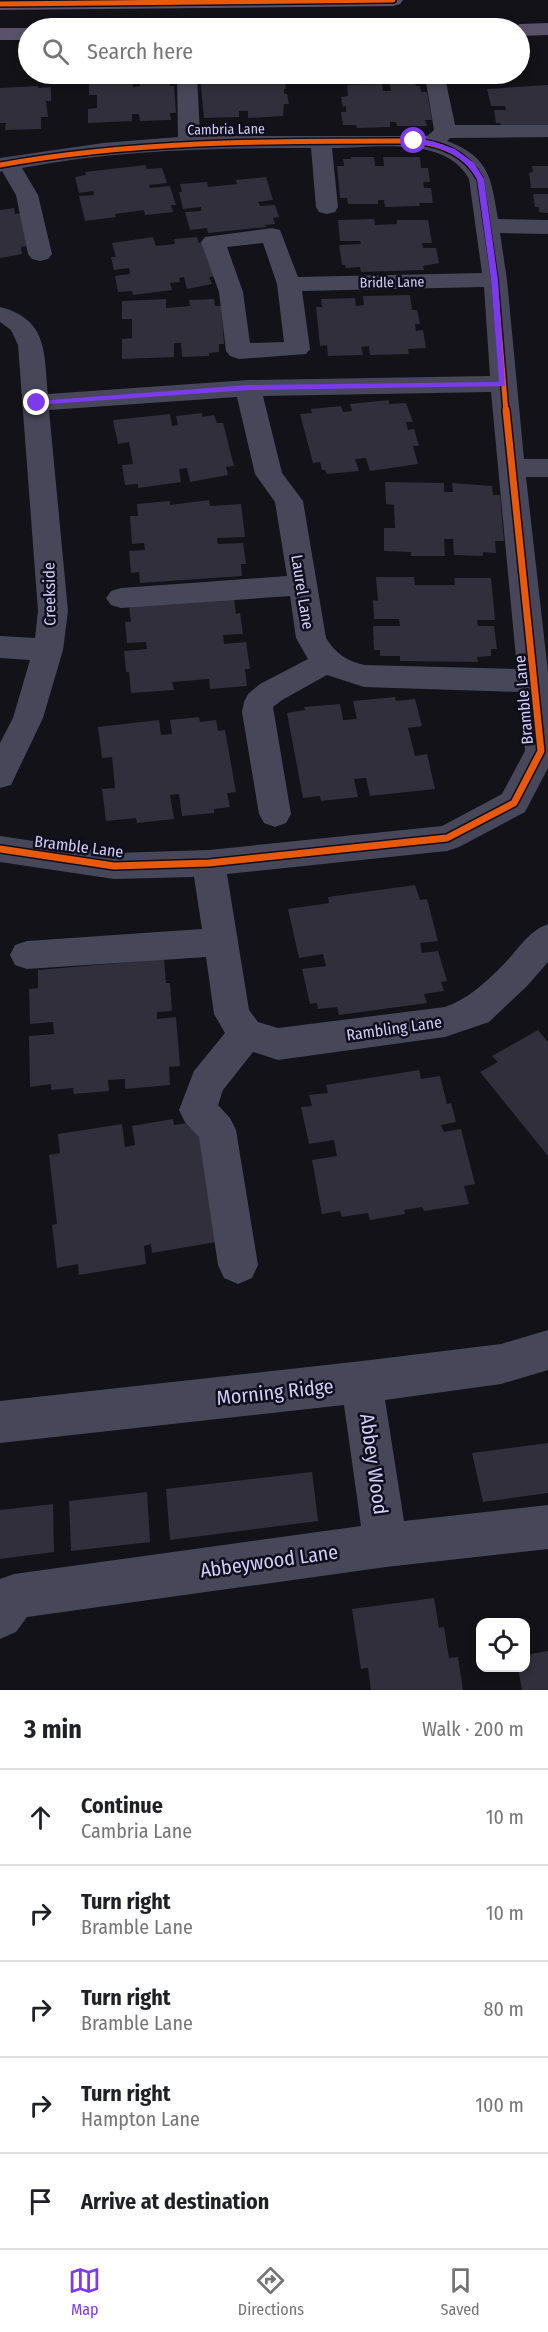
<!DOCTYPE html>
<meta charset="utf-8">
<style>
body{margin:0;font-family:"Fira Sans Condensed",sans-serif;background:#f6f6f6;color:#202124}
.controls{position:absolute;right:18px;bottom:18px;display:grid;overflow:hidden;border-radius:12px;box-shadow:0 3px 9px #0003}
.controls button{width:54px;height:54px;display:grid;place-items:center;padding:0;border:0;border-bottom:2px solid #e0e0e0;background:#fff;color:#202124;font:30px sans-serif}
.stop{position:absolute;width:18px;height:18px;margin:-14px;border:4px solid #7c3aed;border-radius:50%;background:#fff}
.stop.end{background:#7c3aed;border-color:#fff;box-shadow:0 2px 6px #0008}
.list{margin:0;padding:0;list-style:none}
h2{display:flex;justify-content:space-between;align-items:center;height:78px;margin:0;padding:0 24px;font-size:26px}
h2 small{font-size:20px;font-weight:400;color:#757577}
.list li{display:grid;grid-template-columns:39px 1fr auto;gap:18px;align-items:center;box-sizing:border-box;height:96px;padding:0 24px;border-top:2px solid #e0e0e0}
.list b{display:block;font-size:22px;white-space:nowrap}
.list p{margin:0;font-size:20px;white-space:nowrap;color:#757577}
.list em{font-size:20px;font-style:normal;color:#757577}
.icon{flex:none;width:33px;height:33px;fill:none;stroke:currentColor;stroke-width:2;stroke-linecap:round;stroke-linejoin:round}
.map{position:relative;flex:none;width:548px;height:1690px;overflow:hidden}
.search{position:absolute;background:#fff;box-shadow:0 3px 9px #0003;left:18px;right:18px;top:18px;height:66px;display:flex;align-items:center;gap:15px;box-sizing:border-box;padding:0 21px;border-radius:33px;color:#757577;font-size:22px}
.sheet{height:558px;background:#fff}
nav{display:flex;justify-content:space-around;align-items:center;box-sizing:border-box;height:84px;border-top:2px solid #e0e0e0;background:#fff;font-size:16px;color:#757577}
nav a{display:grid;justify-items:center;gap:3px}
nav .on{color:#7c3aed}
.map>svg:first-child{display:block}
.building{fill:#302f3b}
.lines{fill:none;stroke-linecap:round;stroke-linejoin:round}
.minor{fill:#484759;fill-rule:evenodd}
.major{fill:#5a516a;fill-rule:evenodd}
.cycleway-far1-casing{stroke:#100e1c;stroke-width:8}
.cycleway-casing{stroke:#100e1c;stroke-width:10}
.cycleway-far1{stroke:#e8590c;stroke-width:5}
.cycleway{stroke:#e8590c;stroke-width:7}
.route{fill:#7c3aed}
.labels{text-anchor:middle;stroke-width:5;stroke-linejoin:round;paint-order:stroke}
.far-street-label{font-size:14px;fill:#d2cefa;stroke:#100e1c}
.street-label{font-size:16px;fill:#d2cefa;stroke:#100e1c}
.near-street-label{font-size:20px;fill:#d2cefa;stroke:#100e1c}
</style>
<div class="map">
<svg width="548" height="1690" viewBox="0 0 548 1690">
<rect width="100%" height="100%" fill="#121218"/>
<g class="building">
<path d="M273,74V76H284L286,89H284V94H287L289,104H284L283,116L248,118V111H239V117L204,118L200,77L235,76L236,82L241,81L240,76Z"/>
<path d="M169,78L170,86H174L176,113H170L171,120L140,121L139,114H132V121L88,123V109L97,108V95H89V81L132,79L133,87L140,86V79Z"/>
<path d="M415,83L416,86H420L421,92H427L432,120H425L427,126H397L396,122H390V127L357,128L356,125H343L341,112H346V106L343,107L341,97L348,96L347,85L382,84L383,91H391L390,84Z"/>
<path d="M548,85V129L501,128L500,123H496L494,110H506L505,106H491L487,89Z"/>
<path d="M38,86V88L51,87V101H46L48,117H41V129L5,130L6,123H0V88Z"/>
<path d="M351,157H374L375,166H384L383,157H420L421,168H428L430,182H423L424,188H431L433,203H419L420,206L385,207L384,200H378V204H348L347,198H340L337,166H344L343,159H351Z"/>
<path d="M145,165L147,169L162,168L167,183L149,185L150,188L170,186L176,205H171L173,212L145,215L144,210L115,214L116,217L85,221L79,196L94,195L93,191L79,193L75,177L86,175L85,172Z"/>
<path d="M532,166H548V188H531L529,173L533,172Z"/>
<path d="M266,177L273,200L258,202L260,206L275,205L279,217L273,218L275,224L265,225L267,227L208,233L207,228L190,230L185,212L201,211V207L183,209L179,192H182L180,184L207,182L208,187L237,184L236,180Z"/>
<path d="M533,194H548V213L539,212V207H535Z"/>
<path d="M14,208L15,214L21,213L27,246L21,247L22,254L0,258V210Z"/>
<path d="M374,219L375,225L397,224V220H428L432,243H422L423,248H436L439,263L423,266L424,270L361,272L360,267L346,268L345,265H342L339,245L361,244L360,241H340L338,220Z"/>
<path d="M153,237L156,246L175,244L174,239L197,237L199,243L204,242L215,276L209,277L212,284L187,289L184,277L179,278L180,282L170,283L172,290L133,295L132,291L118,292L115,276L130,274L129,268L114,270L111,257H116L112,243Z"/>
<path d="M410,295L412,310H417L420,324H415L416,331L423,330L426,348L408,349L409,354L370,355L369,346L361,347L363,355L328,356L327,345L320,346L316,307H322L321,299L355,298L356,306L364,305L363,296Z"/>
<path d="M166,299V308L190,306L189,300L214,299L215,306H221L224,344H219V352L209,353V356L182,357L181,343H174V357L122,359V339L132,338V319H122V301Z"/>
<path d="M389,400V404L406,403L413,422H406L408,430L414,429L419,446H413L418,464L370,471L366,458L355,459L359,471L327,474L325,470H322L320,462L313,463L300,414L312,413L311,409L341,406L343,412L352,411L350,404Z"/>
<path d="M202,413V417L214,415L217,423H223L234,466L226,467L228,475L190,482L187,468L179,469L181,482L138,488V484L125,485L122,465L133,464L129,442L118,444L113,420L170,414L172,426L178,425L176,416Z"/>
<path d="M385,482L444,483V492H453L452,483L492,486L493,495H500L504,541H495L496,553L483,552V556L454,555L453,539H444L445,556H411V552L384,551V528H395L394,505L386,504Z"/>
<path d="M209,500L210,506L241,504L245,537L217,538L218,544L243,543L246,564H241L242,576L140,583L139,572L131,573L129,551L145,550L144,543L132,544L130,516H138L137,504L170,501V505Z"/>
<path d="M376,577H414L415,585H455L454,578H491L495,620H477L478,626H494L497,649H491V656L477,657L478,662L400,661V656H380V650H374L373,626H400L399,619H374L373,600L378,601Z"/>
<path d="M234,598L236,614L240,613L243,634L223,635L224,644L246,642L250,669H245L247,686L210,689L209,679L172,682L174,690L131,693L129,672H126L124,651L147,649L146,642L127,643L125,622H131L129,606Z"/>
<path d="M395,697L396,701L415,699L422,726L408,728L415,756L427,754L435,789L370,796L366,778L354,779L358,797L321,801L320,796L303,798L287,713L305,710L304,707L340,704L343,720L357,719L353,701Z"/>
<path d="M199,717L200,722L216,720L218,731L225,730L236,792L227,793L230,807L214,809V813L182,816L179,794L170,795L174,819L137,823L136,818L106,821L102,789L115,788L112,757L102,758L98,727L159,720L161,735L172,734L170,720Z"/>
<path d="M415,885L420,900L427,899L438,941L420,943L422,953L438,951L447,981L441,982L444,991L424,994L427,1003L339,1015L337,1007L318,1009L317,1003L310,1004L302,969L326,966L323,954L299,958L288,909L329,903L328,897Z"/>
<path d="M164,959L166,983H170L172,1011L157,1012V1019L176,1017L180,1066L169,1067L170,1085L125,1089V1079L108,1080L109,1091L74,1094L73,1088L51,1090V1084L30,1087L29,1036L54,1034L53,1022L30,1024L29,989L38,988V970Z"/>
<path d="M538,1030L548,1042V1156L480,1072L498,1062L492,1056Z"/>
<path d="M419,1070L421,1079L440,1076L447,1104L451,1103L456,1122L441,1125L444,1132L461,1129L475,1184L464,1186L469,1204L424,1211L422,1207L404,1210L405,1214L370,1220L368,1213L342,1217L340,1211L322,1214L312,1160L337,1156L334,1140L309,1144L301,1107L312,1106L309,1095L328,1093L326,1085Z"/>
<path d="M173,1119L174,1125L201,1121L222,1241L152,1253L151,1244L144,1246L146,1264L79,1275L78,1264L57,1268L52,1225L57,1224L49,1155L60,1153L58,1134L122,1124L125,1147L135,1145L132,1126Z"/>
<path d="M548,1443V1493L483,1502L472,1453Z"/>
<path d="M312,1472L318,1521L170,1540L166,1489Z"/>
<path d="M147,1492L150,1542L71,1551L69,1501Z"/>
<path d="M53,1504L54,1552L0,1559V1510Z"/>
<path d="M434,1598L439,1628L444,1627L449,1658L458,1657L463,1690H371L368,1668L361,1669L352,1609Z"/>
<path d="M548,1651V1690H522L518,1668H526V1655Z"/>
</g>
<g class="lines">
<g class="minor">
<path d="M177,74H197L200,136H427L434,130L426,82L429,78L436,76L443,78L446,82L455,125H548V137L450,138L447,141C490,157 491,178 498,219L548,220V234L500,233L507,280L524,459H548V477H526L548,672V768L525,812L459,847L447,851L227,874L249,1010L258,1022L278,1028L445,1007C468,999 485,983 503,965C518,950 528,931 548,924V962L527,986L489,1022L445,1037L278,1060L253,1052L223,1090L218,1105L230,1118L236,1130L258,1265L252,1278L238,1284L224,1278L218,1265L199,1137L185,1122L179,1110L194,1071L225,1033L214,1014L206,957L27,969L15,965L10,955L15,945L27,941L202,929L194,877L114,879L0,862V836L114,853L209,850L442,826L502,794L525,751L520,692L364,687L327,675L282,700L273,707L291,814L286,823L275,827L264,823L259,814L242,712L244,702L248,694L260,684L308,659L296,638L290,596L121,608L111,605L106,598L111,591L121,588L287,576L275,502L255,474L237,397L49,410L68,611L63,650L43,718L11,785L0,788V743L13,718L30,660L0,658V636L35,638L38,611L18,345L11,330L0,322V307C48,319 44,353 48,394L248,380L490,376L484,287L302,291L310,349L306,354L239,359L230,356L226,351L219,292L201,242L205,237L272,228L280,230L298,277L482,273L469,179C446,135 374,148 332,148L338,207L335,212L327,214L319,212L316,207L311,148C214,148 117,150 22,168L38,195L52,254L48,259L40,261L32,259L28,254L16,195L2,171L0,172V158L103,143L178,137ZM263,243L277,284L284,342L250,343L243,292L227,247ZM491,392L517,669L364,665C347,661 335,653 326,638L303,501L282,473L263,396Z"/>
<path d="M548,1330V1370L501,1384L385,1400L404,1521L548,1505V1549L386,1567L27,1617L16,1632L0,1639V1579L14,1574L361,1526L344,1405L0,1443V1401L362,1361L501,1344Z"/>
</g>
<g class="major">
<path d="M0,0H403L400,4L393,6L0,10Z"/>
<path d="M548,23V35L520,36V28H511L520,24Z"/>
<path d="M0,28H30L28,40H0Z"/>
</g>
<g class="cycleway-far1-casing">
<g id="cycleway-far1">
<path d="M0,4L393,0"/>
<path d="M0,165C137,140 275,141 414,141C442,144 466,153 480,179L495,280L506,412"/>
</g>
</g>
<g class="cycleway-casing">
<path id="cycleway" d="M0,849L114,866L209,863L447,838L514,803L541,751L506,410"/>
</g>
<use href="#cycleway-far1" class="cycleway-far1"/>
<use href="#cycleway" class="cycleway"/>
</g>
<path class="route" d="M412,139L432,141L455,149L474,163L484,179L498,280L505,386L249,390L34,405L33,403L37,401L249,385L499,382L491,280L477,179C462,153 440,147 412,142Z"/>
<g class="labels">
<g class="far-street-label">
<text transform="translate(226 129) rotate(-1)" y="5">Cambria Lane</text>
<text transform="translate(392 282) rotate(-1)" y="5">Bridle Lane</text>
</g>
<g class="street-label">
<text transform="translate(303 592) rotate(81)" y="6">Laurel Lane</text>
<text transform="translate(49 594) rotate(-91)" y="6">Creekside</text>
<text transform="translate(523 700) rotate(-95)" y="6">Bramble Lane</text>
<text transform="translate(79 846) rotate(7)" y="6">Bramble Lane</text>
<text transform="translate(394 1028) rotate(-8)" y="6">Rambling Lane</text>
</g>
<g class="near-street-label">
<text transform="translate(275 1392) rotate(-6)" y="7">Morning Ridge</text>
<text transform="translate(374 1464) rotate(82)" y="7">Abbey Wood</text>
<text transform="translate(269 1561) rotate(-8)" y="7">Abbeywood Lane</text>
</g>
</g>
</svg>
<div class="controls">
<button><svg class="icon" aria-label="locate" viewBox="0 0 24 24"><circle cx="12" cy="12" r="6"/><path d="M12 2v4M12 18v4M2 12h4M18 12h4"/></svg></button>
</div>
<div class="stop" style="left:414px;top:141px"></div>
<div class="stop end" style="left:37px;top:403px"></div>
<div class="search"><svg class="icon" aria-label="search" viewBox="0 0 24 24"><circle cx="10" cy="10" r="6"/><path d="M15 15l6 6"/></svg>Search here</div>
</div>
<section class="sheet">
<h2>3 min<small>Walk · 200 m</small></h2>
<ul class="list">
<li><svg class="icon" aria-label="ahead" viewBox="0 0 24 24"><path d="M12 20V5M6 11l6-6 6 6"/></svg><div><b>Continue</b><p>Cambria Lane</p></div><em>10 m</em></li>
<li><svg class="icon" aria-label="right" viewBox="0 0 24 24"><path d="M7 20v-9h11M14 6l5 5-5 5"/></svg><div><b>Turn right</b><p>Bramble Lane</p></div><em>10 m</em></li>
<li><svg class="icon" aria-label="right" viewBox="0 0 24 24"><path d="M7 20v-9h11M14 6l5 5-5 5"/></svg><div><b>Turn right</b><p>Bramble Lane</p></div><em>80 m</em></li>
<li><svg class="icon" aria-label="right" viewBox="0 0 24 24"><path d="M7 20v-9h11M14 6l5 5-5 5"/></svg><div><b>Turn right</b><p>Hampton Lane</p></div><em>100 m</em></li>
<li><svg class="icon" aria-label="arrive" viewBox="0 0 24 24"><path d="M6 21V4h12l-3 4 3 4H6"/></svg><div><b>Arrive at destination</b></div></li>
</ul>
</section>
<nav>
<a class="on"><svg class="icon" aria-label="map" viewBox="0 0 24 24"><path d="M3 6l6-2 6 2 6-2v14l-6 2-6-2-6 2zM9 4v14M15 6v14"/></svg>Map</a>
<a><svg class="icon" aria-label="directions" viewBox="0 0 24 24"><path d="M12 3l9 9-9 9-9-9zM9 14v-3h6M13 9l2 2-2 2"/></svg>Directions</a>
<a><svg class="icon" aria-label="saved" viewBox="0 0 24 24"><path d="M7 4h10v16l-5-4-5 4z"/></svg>Saved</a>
</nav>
